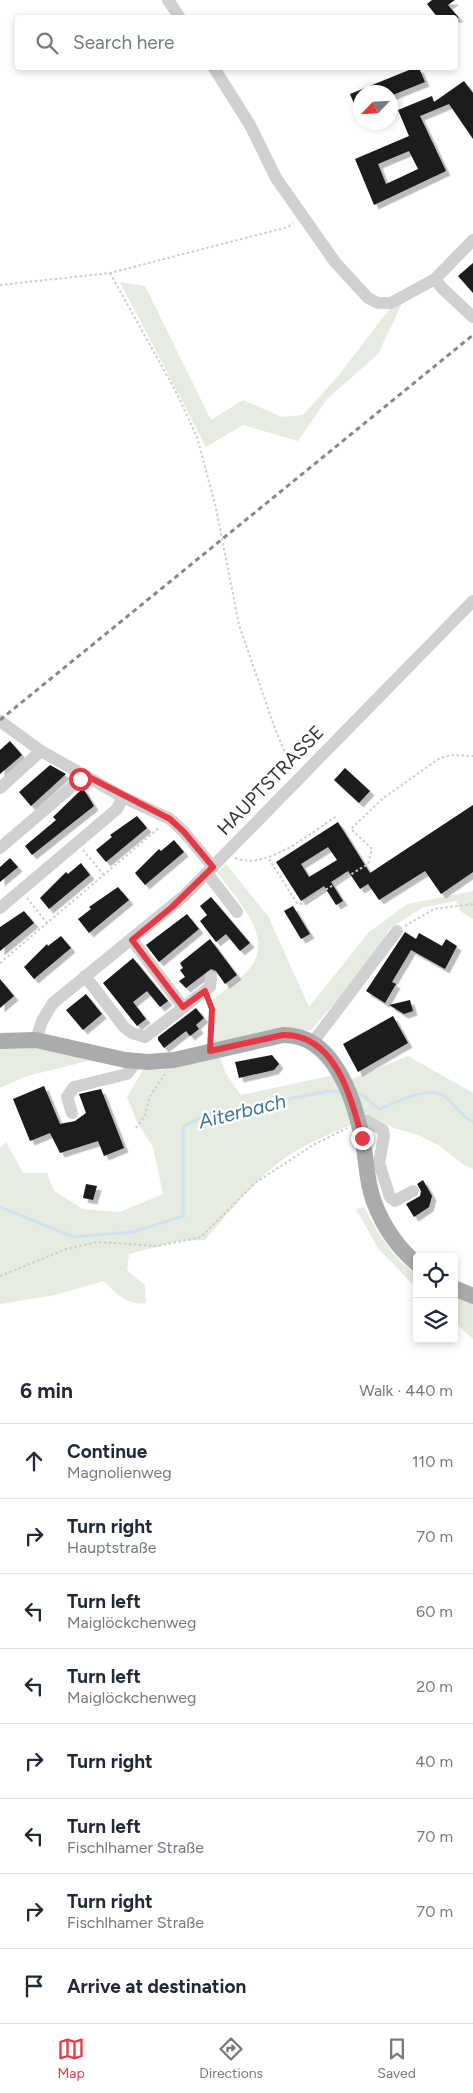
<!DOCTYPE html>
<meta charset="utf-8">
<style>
body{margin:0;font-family:Figtree,sans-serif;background:#f6f6f7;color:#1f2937}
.controls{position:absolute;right:15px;bottom:15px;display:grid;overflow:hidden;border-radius:5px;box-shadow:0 2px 8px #0003}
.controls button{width:45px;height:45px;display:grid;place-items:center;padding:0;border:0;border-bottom:1px solid #e0e1e3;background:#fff;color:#1f2937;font:25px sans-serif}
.compass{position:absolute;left:353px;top:85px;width:45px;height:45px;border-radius:50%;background:#fff;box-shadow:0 2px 8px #0003;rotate:245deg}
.stop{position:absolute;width:15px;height:15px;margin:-11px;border:4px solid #e63946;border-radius:50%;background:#fff}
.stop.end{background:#e63946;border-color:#fff;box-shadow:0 1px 5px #0008}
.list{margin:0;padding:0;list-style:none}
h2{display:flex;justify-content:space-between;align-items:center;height:65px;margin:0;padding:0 20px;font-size:21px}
h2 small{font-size:16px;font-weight:400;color:#747a83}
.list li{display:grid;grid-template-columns:32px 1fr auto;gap:15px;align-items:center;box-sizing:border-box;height:75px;padding:0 20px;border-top:1px solid #e0e1e3}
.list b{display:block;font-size:19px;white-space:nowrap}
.list p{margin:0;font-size:16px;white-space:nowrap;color:#747a83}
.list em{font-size:16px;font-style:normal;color:#747a83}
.icon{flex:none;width:28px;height:28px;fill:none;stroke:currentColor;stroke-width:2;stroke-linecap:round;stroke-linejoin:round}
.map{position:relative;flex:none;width:473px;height:1358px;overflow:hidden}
.search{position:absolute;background:#fff;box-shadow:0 2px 8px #0003;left:15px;right:15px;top:15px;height:55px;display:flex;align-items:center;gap:12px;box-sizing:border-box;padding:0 18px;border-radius:5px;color:#747a83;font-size:19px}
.sheet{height:665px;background:#fff}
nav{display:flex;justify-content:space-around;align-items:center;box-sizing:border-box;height:70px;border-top:1px solid #e0e1e3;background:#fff;font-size:14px;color:#747a83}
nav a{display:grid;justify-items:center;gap:2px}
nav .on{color:#e63946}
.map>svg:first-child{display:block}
.green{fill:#e6ecdf}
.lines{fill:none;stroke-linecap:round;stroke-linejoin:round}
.stream{stroke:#cfe2ee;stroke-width:3}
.building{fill:#1a1a1a;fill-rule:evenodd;filter:url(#shadow)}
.path{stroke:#cdcdcd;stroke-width:2;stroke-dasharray:2.5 2.5;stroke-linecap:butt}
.minor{stroke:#d0d0d0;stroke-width:12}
.major{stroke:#ababab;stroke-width:16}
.rail{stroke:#888;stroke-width:3;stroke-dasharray:5 4;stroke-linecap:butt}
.route{stroke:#e63946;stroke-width:6}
.labels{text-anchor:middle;stroke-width:5;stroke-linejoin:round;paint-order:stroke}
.street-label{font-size:19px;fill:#333;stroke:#fff}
.water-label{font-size:20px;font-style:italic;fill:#3f7597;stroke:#fff}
</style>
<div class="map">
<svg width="473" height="1358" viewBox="0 0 473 1358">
<defs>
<filter id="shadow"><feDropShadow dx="4.5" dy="4.5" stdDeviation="0" flood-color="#0004"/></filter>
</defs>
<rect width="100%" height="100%" fill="#fff"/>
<g class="green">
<path d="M120,282L145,286L211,420L243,400L282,417L303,415L338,376L391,307L404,299L378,354L327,399L298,441L243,425L206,447Z"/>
<path d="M226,864L268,916L309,1007L369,932L407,904L473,891V919L460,911L456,901L424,907L390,928L369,964L310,1031L289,1028L215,1043L214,999C225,989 240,980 249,969C277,938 235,898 217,872Z"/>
<path d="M35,1045L96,1059L27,1076L0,1088V1046Z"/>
<path d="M219,1055L226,1074L241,1095L334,1075L345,1103L351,1125C327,1135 298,1147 278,1163C251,1185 228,1213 205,1240L179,1241L129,1254L127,1270L145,1285L146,1303C127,1306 117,1294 104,1281L55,1295L0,1304V1148L6,1142L23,1173H47L54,1191L83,1209L120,1212L163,1194L153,1147L137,1122L127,1097L143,1070H161Z"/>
<path d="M408,1056L473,1093V1169L464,1165L440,1146L418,1135L394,1128L360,1112L347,1081Z"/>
<path d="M364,1207C378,1233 392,1258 417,1275V1289L378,1248L356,1209Z"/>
<path d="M454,1296L473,1304V1339L454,1322Z"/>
</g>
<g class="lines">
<g class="stream">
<path d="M354,1094H361L379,1109C397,1103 426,1085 444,1096C455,1103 460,1116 473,1122"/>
<path d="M0,1207L73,1237L133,1232L183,1216V1126L209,1114L330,1091L343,1092"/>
</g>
</g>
<g class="building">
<path d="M432,0H455L448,5L459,18H438L427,4Z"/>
<path d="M414,68H419L425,82L390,96V92H360V118L350,94Z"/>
<path d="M464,81L473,93V139L449,104L420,116L446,171L374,205L355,159L409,136L398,110L432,96L434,102ZM409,151L418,169L386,184L378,164Z"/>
<path d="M473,263V293L458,276Z"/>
<path d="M10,741L22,755L0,774V750Z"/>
<path d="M50,765L66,774L31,806L19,792Z"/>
<path d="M345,768L370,791L359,803L334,780Z"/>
<path d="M83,788L94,806L32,855L25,846L56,820L53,817Z"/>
<path d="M473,805V872L441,894L425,871L379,900L368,884L360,889L348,871L331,882L343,901L336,905L324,886L301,901L276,862L338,822L370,873ZM328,847L337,860L309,877L301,864Z"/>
<path d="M137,816L147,828L106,862L96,850L112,837L110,835Z"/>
<path d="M174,840L184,852L145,885L135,873L159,849L161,851Z"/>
<path d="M10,858L18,867L0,882V867Z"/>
<path d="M81,863L90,875L49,909L40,898L66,872L68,874Z"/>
<path d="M118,887L129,900L89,933L78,919L91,909L89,907Z"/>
<path d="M211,897L250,943L240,951L226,934L216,942L200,921L207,915L200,906Z"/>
<path d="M293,906L310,934L301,939L284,911Z"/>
<path d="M24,911L34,923L0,951V927Z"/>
<path d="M187,914L199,929L159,962L146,945Z"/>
<path d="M405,932L416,939L419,933L442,946L446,939L457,946L445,969L411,950L392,982L396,984L385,1003L366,991Z"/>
<path d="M61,936L71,948L34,979L24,967L47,944L48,946Z"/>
<path d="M210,939L237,975L225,984L216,971L211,969L186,988L179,981L185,977L180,970L183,968L180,963Z"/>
<path d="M133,958L168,1001L160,1007L147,991L133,1002L146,1019L137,1026L103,983Z"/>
<path d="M0,979L14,996L0,1008Z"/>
<path d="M86,994L102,1014L83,1030L66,1010Z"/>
<path d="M410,1000L413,1011L404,1014L389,1005Z"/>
<path d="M196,1008L204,1018L196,1025L199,1029L190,1036L186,1031L164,1048L158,1040V1037Z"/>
<path d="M393,1016L408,1043L358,1072L343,1044Z"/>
<path d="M272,1055L279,1064L274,1070L239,1078L235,1062Z"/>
<path d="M44,1086L60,1124L75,1121L86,1113L79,1094L101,1089L124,1148L104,1156L98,1141L60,1153L50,1133L30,1141L13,1099Z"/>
<path d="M423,1180L432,1196L429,1207L414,1217L406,1204L420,1196L421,1191L417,1184Z"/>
<path d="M86,1184L97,1186L93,1200L83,1198Z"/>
</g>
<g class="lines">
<g class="path">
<path d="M110,273L175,390L197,437L216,508L239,625L274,726L292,770"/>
<path d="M0,285L110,273L288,227L293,223"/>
<path d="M83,850L104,875"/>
<path d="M235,858C267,871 310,833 337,816"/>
<path d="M269,859L297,903L302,904L368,864L372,849L351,829L382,799L440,758L452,755L473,756"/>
<path d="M27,898L47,923"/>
<path d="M405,926L434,909L473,904"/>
<path d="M0,963L160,827"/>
<path d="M209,1000L212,1009L211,1038"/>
<path d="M136,1128L145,1115L150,1096L165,1074"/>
<path d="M0,1276L66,1249L97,1242L158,1246L201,1237L255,1183L313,1145L347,1128"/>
</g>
<g class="minor">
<path d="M168,0L180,18"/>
<path d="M214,68L250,125L276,178L335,262L368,298L378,303H391L435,279"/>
<path d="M473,240L435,279L442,288L473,317"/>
<path d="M0,721L41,751L123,797L170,819L184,832L213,867"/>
<path d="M0,788L41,751"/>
<path d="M0,848L76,783L83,774"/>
<path d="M207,873L237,912"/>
<path d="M0,908L117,809L123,797"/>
<path d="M132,940L183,1007"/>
<path d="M85,976L124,1027L132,1033L145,1037L210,987L211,977"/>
<path d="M36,1040L42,1021L53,1003L185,895L473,601"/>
<path d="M313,1042L397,931"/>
<path d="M72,1113L67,1097L74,1087L127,1074L136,1062"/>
<path d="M358,1122L367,1121L383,1130L384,1136L379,1163L390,1197L395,1201L413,1191"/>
</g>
<g class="major">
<path d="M0,1041L36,1040L125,1060L148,1062L174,1060L283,1035C333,1034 354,1098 362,1138C367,1160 366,1181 374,1202C383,1226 397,1247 417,1264"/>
<path d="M454,1288L473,1296"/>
</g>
<path class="rail" d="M0,720L473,335"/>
</g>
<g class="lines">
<path class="route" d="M80,779L83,774L170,819L184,832L213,867L172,907L132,940L183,1007L205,991L212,1009L210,1051L283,1035C335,1034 351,1097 362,1138"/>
</g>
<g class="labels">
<g class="street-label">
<text transform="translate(270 780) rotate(-46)" y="7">HAUPTSTRASSE</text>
</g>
<g class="water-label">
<text transform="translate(242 1111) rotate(-14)" y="7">Aiterbach</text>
</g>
</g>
</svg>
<div class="controls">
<button><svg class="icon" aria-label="locate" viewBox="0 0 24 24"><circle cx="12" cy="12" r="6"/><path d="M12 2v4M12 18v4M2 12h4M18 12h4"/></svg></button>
<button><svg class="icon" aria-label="layers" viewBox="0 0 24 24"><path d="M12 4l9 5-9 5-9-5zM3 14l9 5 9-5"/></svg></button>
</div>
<svg class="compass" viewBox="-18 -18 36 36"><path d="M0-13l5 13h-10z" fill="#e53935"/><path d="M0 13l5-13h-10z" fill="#747a83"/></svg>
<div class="stop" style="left:80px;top:779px"></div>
<div class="stop end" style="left:362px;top:1138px"></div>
<div class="search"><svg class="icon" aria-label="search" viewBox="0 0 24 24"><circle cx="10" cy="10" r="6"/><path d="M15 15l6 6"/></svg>Search here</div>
</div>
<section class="sheet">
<h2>6 min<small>Walk · 440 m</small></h2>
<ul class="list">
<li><svg class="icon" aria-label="ahead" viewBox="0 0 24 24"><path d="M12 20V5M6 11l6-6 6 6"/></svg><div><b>Continue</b><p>Magnolienweg</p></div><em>110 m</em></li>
<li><svg class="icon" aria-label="right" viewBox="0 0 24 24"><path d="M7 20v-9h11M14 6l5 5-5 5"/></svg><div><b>Turn right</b><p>Hauptstraße</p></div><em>70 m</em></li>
<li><svg class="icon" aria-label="left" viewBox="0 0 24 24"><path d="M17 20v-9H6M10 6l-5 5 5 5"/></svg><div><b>Turn left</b><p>Maiglöckchenweg</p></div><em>60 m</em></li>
<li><svg class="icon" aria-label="left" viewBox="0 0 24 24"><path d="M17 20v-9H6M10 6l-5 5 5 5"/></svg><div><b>Turn left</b><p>Maiglöckchenweg</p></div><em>20 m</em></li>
<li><svg class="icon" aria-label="right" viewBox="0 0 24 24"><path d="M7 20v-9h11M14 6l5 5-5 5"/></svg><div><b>Turn right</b></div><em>40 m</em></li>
<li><svg class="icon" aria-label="left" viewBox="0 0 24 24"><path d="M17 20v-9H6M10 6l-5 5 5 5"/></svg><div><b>Turn left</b><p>Fischlhamer Straße</p></div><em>70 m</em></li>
<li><svg class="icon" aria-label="right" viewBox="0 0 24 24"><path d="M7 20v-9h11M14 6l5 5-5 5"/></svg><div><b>Turn right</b><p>Fischlhamer Straße</p></div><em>70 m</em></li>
<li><svg class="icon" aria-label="arrive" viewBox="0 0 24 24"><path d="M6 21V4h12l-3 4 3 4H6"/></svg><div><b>Arrive at destination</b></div></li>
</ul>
</section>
<nav>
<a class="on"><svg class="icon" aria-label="map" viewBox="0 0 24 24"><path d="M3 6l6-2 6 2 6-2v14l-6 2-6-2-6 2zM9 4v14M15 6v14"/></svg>Map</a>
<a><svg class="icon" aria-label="directions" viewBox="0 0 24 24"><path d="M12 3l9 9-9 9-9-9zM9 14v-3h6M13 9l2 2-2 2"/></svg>Directions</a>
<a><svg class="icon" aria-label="saved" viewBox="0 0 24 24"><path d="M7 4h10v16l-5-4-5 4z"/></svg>Saved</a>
</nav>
